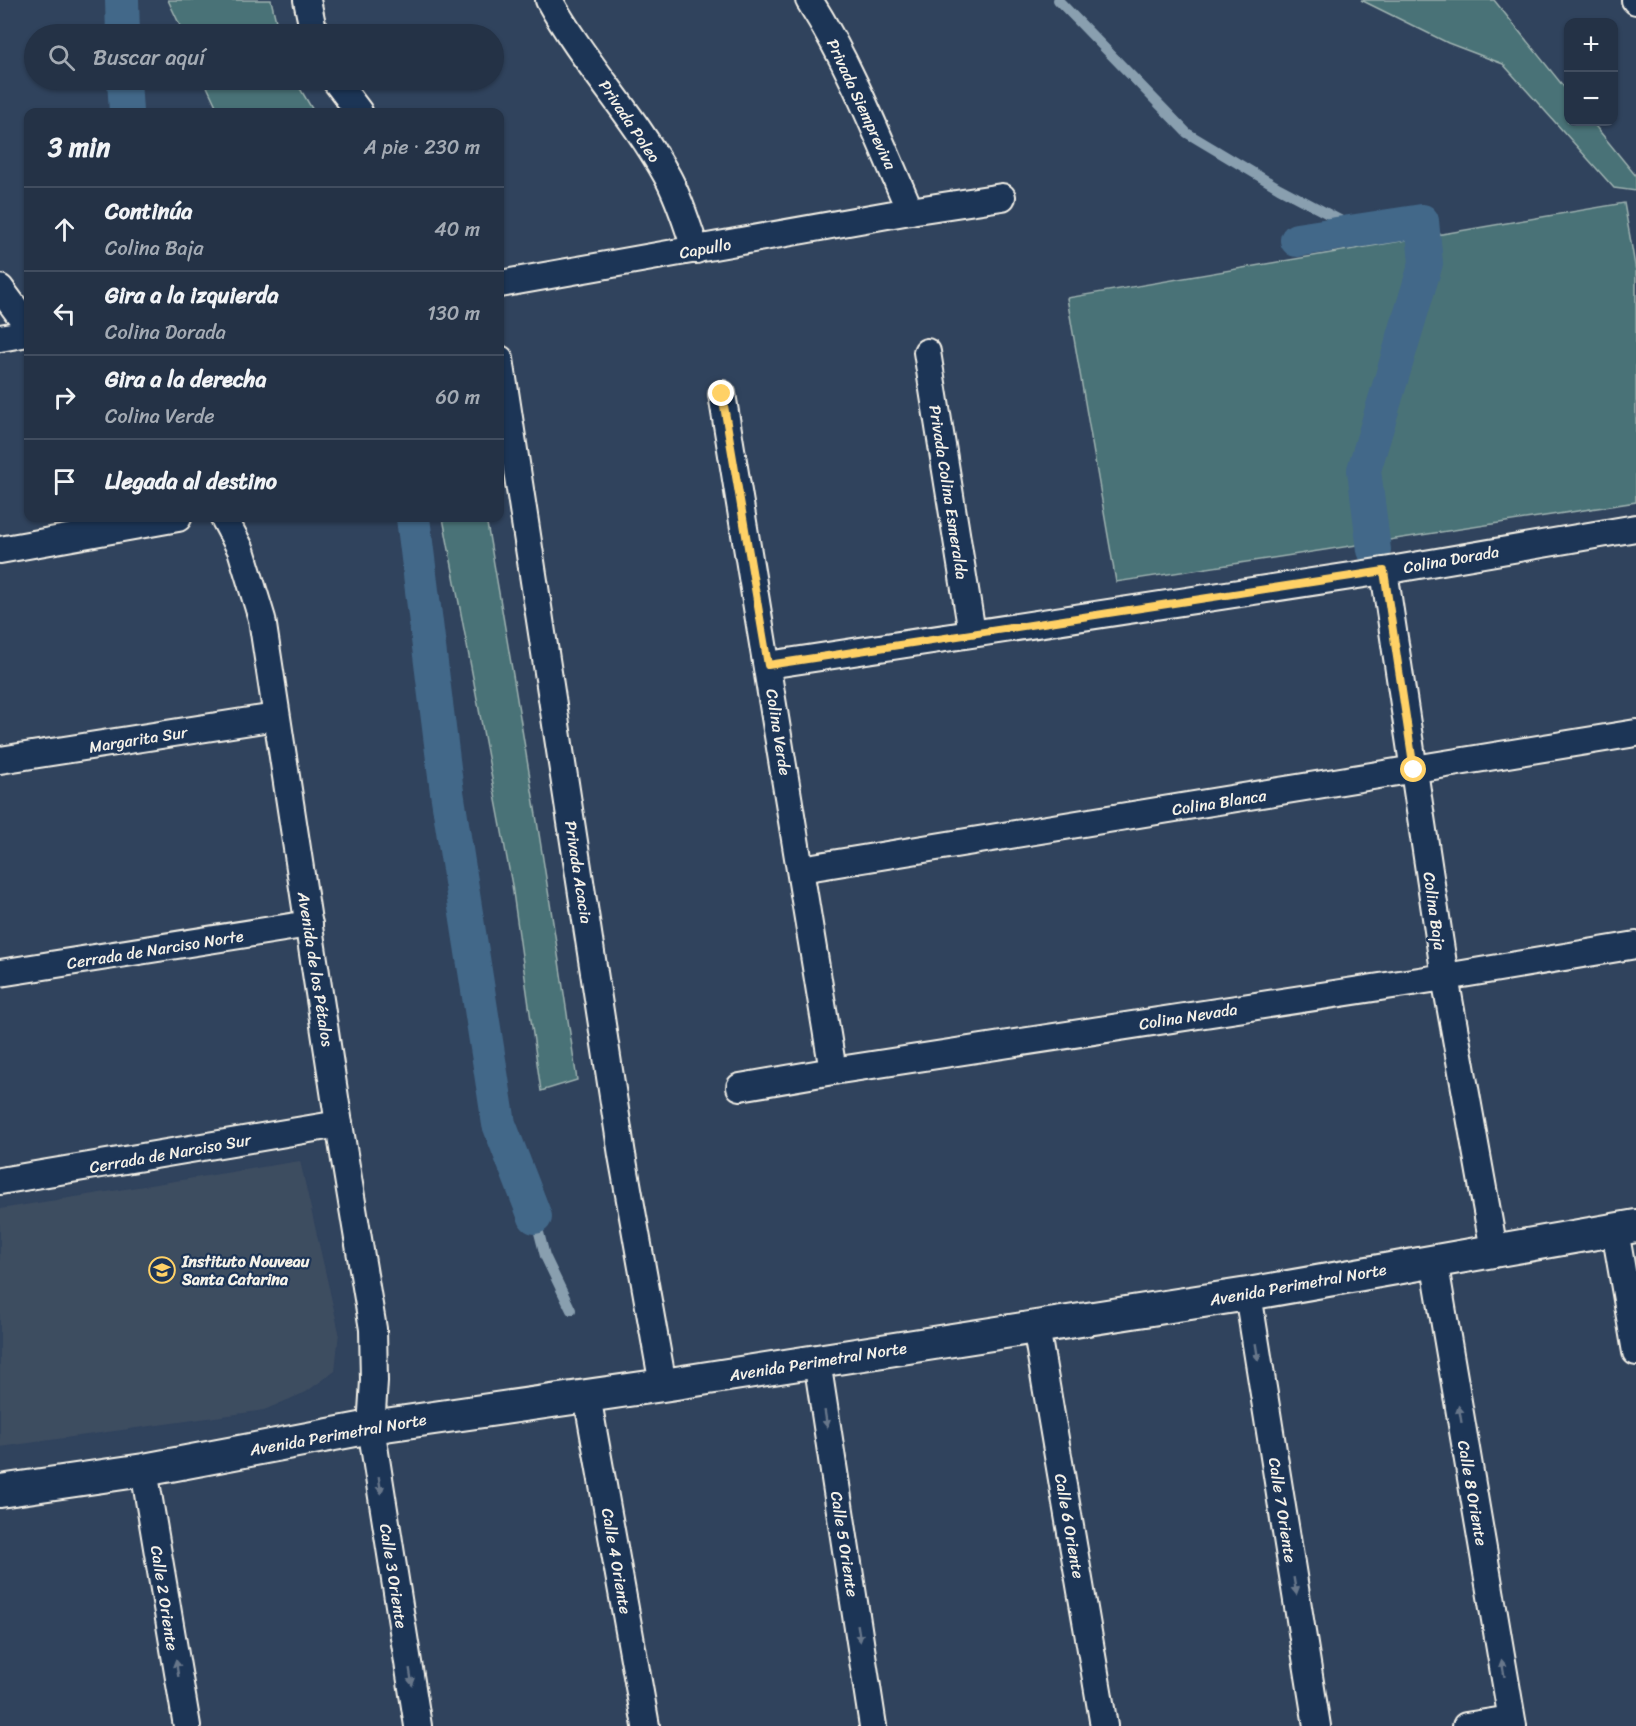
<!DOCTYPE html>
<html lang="es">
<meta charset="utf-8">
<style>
body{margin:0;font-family:Sriracha,sans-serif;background:#2c3a4d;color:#f1f3f6}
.controls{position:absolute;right:18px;top:18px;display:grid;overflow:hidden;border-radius:12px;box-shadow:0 2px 4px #0004}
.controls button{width:54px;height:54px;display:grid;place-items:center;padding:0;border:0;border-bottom:2px solid #414d5f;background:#243246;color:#f1f3f6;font:30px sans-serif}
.stop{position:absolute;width:18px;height:18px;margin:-14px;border:4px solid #ffd166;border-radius:50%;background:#fff}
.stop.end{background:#ffd166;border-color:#fff;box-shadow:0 2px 6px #0008}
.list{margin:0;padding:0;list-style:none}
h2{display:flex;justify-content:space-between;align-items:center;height:78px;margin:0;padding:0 24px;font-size:26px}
h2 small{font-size:20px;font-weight:400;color:#a3aab3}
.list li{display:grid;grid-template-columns:39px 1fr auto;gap:18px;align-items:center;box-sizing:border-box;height:84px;padding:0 24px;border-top:2px solid #414d5f}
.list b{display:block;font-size:22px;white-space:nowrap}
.list p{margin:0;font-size:20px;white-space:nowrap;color:#a3aab3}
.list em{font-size:20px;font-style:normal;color:#a3aab3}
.icon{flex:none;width:33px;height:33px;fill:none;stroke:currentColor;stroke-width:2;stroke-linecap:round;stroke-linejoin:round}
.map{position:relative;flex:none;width:1636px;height:1726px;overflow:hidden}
.search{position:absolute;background:#243246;box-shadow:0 2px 4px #0004;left:24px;top:24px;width:480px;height:66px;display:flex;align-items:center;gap:15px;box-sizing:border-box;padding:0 21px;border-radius:33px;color:#a3aab3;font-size:22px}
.panel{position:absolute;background:#243246;box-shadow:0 2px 4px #0004;left:24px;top:108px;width:480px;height:414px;border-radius:12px}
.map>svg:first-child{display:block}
.built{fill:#3e4d61}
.green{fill:#497277;stroke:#9eb2b0;stroke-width:1.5}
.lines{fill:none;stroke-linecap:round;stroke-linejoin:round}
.stream{stroke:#899faf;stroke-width:10}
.canal{stroke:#426889;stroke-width:34}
.minor-casing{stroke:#f4f1e8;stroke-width:30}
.tertiary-casing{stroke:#f4f1e8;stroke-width:36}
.minor{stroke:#1d3557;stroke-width:26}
.tertiary{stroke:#1d3557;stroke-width:32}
.oneway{fill:#68778a}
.route{stroke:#ffd166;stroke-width:8}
.labels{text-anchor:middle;stroke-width:4.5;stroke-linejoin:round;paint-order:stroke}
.street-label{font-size:16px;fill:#f4f1e8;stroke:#1d3557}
.poi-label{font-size:16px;font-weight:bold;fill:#f4f1e8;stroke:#1d3557;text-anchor:start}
</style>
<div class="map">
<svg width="1636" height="1726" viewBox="0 0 1636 1726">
<rect width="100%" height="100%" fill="#30435d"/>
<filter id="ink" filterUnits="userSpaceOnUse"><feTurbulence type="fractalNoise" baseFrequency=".0167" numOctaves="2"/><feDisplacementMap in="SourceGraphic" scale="12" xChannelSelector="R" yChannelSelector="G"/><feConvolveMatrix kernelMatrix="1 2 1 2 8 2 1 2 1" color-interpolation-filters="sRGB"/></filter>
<g filter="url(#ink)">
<path class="built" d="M300,1161L339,1332L335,1371L306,1392L264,1410L0,1447V1209Z"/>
<g class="green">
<path d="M168,0H271L279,34H184Z"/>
<path d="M1361,0H1494L1568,92V122H1592L1636,176V191L1614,188L1503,64L1448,43Z"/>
<path d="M204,80H295L314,112H219Z"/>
<path d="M1624,203L1636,271V502L1116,582L1067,298Z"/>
<path d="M443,518H486C519,705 549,892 577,1080L541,1091L512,885Z"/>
</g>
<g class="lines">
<g class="stream">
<path d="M1058,0L1187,133L1279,188L1351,226"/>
<path d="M535,1217L545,1256L571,1310"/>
</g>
<g class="canal">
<path d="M122,0L123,34"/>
<path d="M124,80L126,112"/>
<path d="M1297,240L1422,221L1426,263L1364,470L1374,550"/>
<path d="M413,518L447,792L499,1124L535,1217"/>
</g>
<g class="minor-casing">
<g id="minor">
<path d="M307,0L314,34"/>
<path d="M549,0C583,62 633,114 667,176C680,199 687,226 696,250"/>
<path d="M809,0C851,66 879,139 910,211"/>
<path d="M1635,0L1636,1"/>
<path d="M335,80L359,112"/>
<path d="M500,284L910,211L1002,197"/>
<path d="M0,288L28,326"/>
<path d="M0,338L28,333"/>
<path d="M927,352L972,633"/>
<path d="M500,359L622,1155L663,1385"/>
<path d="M722,394L833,1071"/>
<path d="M224,518L241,550L262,619L339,1124L373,1329L374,1381L371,1427L418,1726"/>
<path d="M0,550L178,518"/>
<path d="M1384,571L1445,977L1494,1250"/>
<path d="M768,665L1384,571L1636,528"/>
<path d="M0,760L276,717"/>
<path d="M801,869L1636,733"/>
<path d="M0,973L309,924"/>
<path d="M740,1087L833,1071L1445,977L1636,945"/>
<path d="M0,1181L339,1124"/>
<path d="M1615,1230L1636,1352"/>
<path d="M1434,1260L1513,1726"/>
<path d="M1248,1294L1317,1726"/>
<path d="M1036,1327L1104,1726"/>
<path d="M817,1361L873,1726"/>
<path d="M587,1396L646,1726"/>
<path d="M144,1470L187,1726"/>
<path d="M1466,1726L1511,1719"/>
</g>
</g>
<g class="tertiary-casing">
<path id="tertiary" d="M0,1491L144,1470L371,1427L663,1385L1248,1294L1636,1226"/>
</g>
<use href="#minor" class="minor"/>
<use href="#tertiary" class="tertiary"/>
</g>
<defs><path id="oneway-solid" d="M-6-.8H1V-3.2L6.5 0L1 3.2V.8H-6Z" transform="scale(1.5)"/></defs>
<g class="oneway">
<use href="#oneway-solid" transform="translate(1257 1352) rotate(81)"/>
<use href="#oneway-solid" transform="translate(1460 1414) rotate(-100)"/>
<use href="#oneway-solid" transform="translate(826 1419) rotate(81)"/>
<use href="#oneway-solid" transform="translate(380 1485) rotate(81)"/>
<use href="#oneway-solid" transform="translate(1295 1586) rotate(81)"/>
<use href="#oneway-solid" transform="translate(859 1633) rotate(81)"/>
<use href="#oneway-solid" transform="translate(177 1668) rotate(-99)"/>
<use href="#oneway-solid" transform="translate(1503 1668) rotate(-100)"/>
<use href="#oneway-solid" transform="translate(411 1677) rotate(81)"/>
</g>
</g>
<g class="lines" filter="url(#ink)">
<path class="route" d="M722,394L768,665L1384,571L1414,770"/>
</g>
<defs>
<g id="school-ring" transform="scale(1.35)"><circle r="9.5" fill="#1d3557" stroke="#ffd166" stroke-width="1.5"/><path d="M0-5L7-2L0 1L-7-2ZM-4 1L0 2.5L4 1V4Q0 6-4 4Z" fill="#ffd166"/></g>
</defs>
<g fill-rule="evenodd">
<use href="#school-ring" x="162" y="1270"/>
</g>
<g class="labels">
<g class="street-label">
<text transform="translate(862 104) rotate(65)" y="6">Privada Siempreviva</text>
<text transform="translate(630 121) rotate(56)" y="6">Privada Poleo</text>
<text transform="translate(705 248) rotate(-10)" y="6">Capullo</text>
<text transform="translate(949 492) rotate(81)" y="6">Privada Colina Esmeralda</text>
<text transform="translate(1451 559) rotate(-10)" y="6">Colina Dorada</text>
<text transform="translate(779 732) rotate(81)" y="6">Colina Verde</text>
<text transform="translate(138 739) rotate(-9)" y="6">Margarita Sur</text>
<text transform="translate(1219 802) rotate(-9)" y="6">Colina Blanca</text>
<text transform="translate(579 872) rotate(81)" y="6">Privada Acacia</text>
<text transform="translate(1435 911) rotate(82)" y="6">Colina Baja</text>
<text transform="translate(155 949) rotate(-9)" y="6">Cerrada de Narciso Norte</text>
<text transform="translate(316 969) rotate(81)" y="6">Avenida de los Pétalos</text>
<text transform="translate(1188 1016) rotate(-9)" y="6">Colina Nevada</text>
<text transform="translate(170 1153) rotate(-10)" y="6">Cerrada de Narciso Sur</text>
<text transform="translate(1298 1284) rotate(-10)" y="6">Avenida Perimetral Norte</text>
<text transform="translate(818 1361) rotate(-9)" y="6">Avenida Perimetral Norte</text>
<text transform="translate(338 1434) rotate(-10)" y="6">Avenida Perimetral Norte</text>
<text transform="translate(1473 1493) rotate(80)" y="6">Calle 8 Oriente</text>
<text transform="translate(1283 1510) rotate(81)" y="6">Calle 7 Oriente</text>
<text transform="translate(1070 1526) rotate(80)" y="6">Calle 6 Oriente</text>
<text transform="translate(845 1544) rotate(81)" y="6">Calle 5 Oriente</text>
<text transform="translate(617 1561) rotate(80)" y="6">Calle 4 Oriente</text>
<text transform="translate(394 1576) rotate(81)" y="6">Calle 3 Oriente</text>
<text transform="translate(165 1598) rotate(81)" y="6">Calle 2 Oriente</text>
</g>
<g class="poi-label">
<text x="182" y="1267">Instituto Nouveau<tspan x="182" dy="18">Santa Catarina</tspan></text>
</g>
</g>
</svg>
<div class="controls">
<button>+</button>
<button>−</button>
</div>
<div class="stop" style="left:1414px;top:770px"></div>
<div class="stop end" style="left:722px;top:394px"></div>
<div class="search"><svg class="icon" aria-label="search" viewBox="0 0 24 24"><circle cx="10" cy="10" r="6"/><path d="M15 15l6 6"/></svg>Buscar aquí</div>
<section class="panel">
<h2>3 min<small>A pie · 230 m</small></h2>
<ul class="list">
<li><svg class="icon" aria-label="ahead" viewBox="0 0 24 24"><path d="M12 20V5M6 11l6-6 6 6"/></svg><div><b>Continúa</b><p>Colina Baja</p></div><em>40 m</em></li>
<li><svg class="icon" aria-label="left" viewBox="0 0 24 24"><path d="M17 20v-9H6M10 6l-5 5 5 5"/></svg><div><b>Gira a la izquierda</b><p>Colina Dorada</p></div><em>130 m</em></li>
<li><svg class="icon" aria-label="right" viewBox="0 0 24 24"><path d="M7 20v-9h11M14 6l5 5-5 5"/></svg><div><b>Gira a la derecha</b><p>Colina Verde</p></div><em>60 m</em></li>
<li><svg class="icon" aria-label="arrive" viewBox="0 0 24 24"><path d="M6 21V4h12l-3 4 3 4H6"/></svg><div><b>Llegada al destino</b></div></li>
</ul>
</section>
</div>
